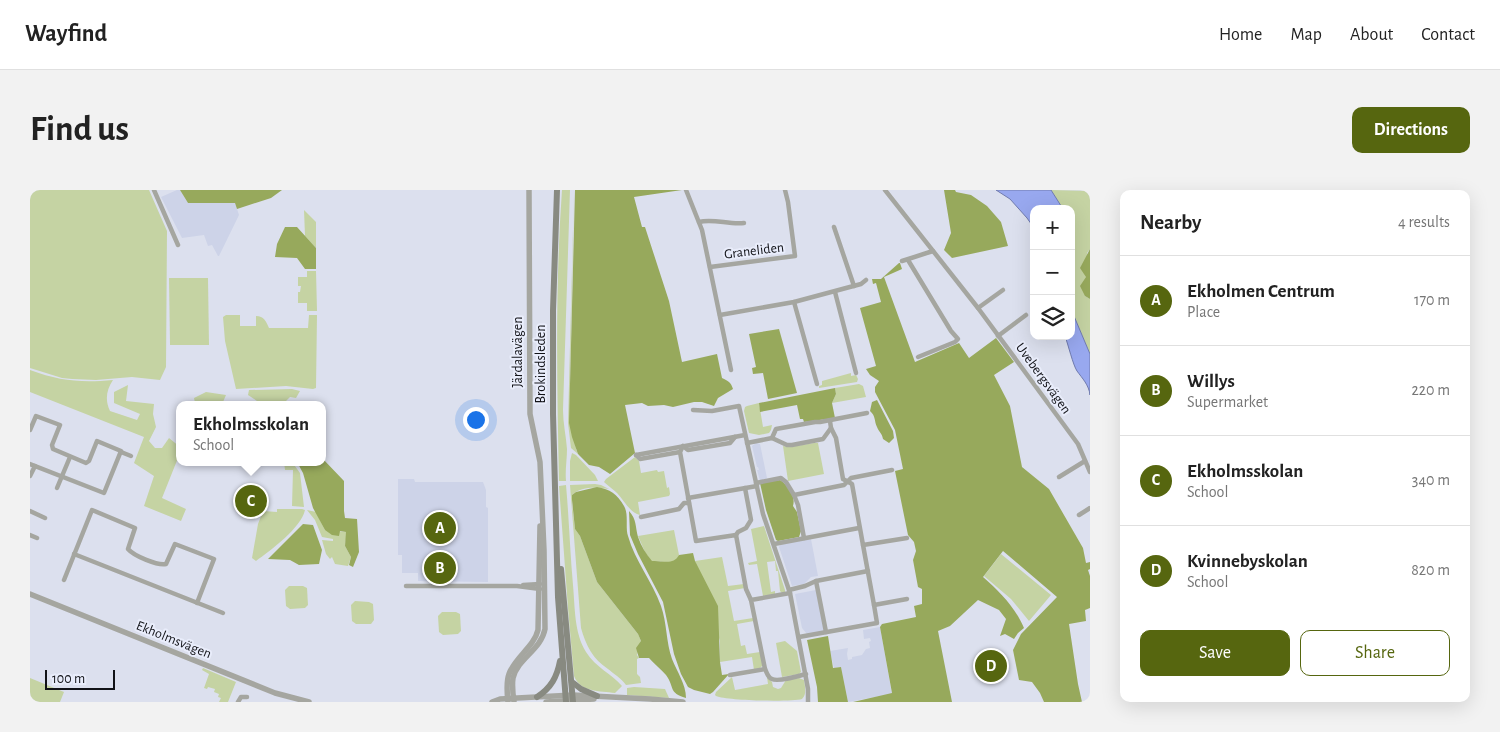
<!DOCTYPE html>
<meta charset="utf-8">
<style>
body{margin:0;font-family:"Alegreya Sans",sans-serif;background:#f2f2f2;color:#222}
.controls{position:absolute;right:15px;top:15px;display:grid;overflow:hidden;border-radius:10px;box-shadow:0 5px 20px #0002}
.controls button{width:45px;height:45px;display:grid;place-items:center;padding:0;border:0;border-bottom:1px solid #e0e0e0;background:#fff;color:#222;font:25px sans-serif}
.scale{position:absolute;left:15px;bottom:12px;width:70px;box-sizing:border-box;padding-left:5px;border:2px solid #111217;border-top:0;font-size:14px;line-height:18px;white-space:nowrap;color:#111217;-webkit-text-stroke:4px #e9edfb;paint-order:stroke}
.you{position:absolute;left:445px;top:229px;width:18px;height:18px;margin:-12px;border:4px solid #fff;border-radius:50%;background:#1a73e8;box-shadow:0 0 0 8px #1a73e833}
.badge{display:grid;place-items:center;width:32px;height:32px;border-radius:50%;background:#56660f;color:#fff;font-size:16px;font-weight:700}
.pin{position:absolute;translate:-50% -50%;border:2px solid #fff;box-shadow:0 1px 5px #0006}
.popup{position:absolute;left:146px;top:211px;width:150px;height:65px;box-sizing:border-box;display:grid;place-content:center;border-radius:10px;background:#fff;filter:drop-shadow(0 1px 4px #0005);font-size:16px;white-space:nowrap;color:#767676}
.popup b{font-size:19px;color:#222}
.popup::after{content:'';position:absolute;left:50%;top:100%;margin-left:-10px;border:10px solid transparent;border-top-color:#fff}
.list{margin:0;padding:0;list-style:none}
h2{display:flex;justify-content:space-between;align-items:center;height:65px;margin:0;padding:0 20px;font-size:21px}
h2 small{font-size:16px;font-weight:400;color:#767676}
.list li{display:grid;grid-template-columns:32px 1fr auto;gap:15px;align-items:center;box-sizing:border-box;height:90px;padding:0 20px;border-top:1px solid #e0e0e0}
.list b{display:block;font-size:19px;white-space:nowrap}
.list p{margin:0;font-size:16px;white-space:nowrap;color:#767676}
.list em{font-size:16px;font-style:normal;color:#767676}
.actions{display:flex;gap:10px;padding:15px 20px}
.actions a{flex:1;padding:11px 0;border:1px solid #56660f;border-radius:10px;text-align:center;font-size:18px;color:#56660f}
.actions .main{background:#56660f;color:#fff}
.icon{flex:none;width:28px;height:28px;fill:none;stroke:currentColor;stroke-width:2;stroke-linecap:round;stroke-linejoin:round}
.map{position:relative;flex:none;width:1060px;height:512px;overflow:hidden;border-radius:10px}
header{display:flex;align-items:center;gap:30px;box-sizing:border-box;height:70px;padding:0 25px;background:#fff;border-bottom:1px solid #e0e0e0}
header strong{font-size:24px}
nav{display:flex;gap:28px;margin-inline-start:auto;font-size:18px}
.intro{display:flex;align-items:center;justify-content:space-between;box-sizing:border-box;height:120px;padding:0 30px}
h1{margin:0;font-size:35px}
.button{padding:12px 22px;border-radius:10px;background:#56660f;color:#fff;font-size:18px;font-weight:700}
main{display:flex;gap:30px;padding:0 30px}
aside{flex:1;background:#fff;border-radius:10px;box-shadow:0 5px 20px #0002}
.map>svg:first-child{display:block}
.built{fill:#cdd3e8}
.green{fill:#c5d3a3}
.forest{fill:#97a95c}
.water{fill:#98a8ef;stroke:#707bae}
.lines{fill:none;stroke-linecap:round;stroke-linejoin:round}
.minor{stroke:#a5a6a0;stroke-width:4.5}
.tertiary{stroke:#a5a6a0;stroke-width:5.5}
.secondary{stroke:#888a81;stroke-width:6}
.labels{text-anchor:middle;stroke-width:4;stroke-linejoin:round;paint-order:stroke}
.street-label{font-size:14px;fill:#111217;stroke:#e9edfb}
</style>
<header>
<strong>Wayfind</strong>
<nav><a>Home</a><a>Map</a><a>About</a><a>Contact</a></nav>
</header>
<div class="intro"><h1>Find us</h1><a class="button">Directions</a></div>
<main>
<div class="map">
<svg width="1060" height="512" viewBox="0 0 1060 512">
<rect width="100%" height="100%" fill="#dce0ee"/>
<g class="built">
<path d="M147,0H150L158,13H205L209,25L189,66H188L182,55L178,56L174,45L152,48L131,7Z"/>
<path d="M726,253L730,254L737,288L736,289L730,291L727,280H729L728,277H727L722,256Z"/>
<path d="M368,289H384L385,292H453L456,300V317L458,318V392L388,391V383H372V365H368Z"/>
<path d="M781,349L788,386L781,387L774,394L762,396L749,357L751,354Z"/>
<path d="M786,400L794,441L777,444L772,438L765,404Z"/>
<path d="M850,437L862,504L818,512L811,477L804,478L800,461L818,458L817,464L818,470L822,469V467L832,465L836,459L840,458L839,452L841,451L840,448L834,449L833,440Z"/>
</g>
<g class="green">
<path d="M0,0H119L137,41L136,177L130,190L102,187L66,190L42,189L32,188L0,178Z"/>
<path d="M532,0H540L533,220C533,233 536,246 537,259C537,270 535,280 536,291H529C527,194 525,97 532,0Z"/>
<path d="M544,0L540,193L546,259L548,264L541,258L538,233Z"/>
<path d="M1021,0L1060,1V59L1057,63L1055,106L1060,109V164L1041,119V19H1033Z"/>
<path d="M274,20L286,32V58L275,46Z"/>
<path d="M277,81H286L287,121H277V113H268V102H270L271,96H268V87H277Z"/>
<path d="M178,88L179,155H140L139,88Z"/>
<path d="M196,125H210V136H226V126C234,126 236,131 239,138H278L279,125H287L286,198L283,199L256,196L206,199L195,151L193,127Z"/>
<path d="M0,180C30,191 51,193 83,190C76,200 75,211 80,221L107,230L110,224L84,213V202L98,195L96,211L124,214L123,224L126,237L119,251L125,258H132L139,248L150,257V263L132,308L156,319L151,331L114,316L124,286L104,273L114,247L0,202Z"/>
<path d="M821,183V186L826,185L828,189L827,192L789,198V196L792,195V191Z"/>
<path d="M829,194L833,196L836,207L802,213L806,204L805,198Z"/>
<path d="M262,199L270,201L266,208L260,207L252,215H233L218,205L219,200Z"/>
<path d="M176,202L196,205L193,212L181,213L179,215L165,213L164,208Z"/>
<path d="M729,213L733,237L742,235L741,240L739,243L729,245L719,243L714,221L715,217L717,216Z"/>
<path d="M784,253H788L794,284L758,291L753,256L760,257Z"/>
<path d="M542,263L546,265L565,285L568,291H540V271Z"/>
<path d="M605,267L609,271L611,283L627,280L628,282L634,281L637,298L639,297L640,304L639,306L608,312L610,325C600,323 594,310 587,303C583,299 578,296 574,292L576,289Z"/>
<path d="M254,272H262L270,283L274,317L262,316L263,280H255Z"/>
<path d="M565,294L571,295L579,299C567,297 551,296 542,305V314L545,339L550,346L567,392L608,444L611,451L607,465L609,468L607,469V484L610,487L611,493L596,495C591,488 584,484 578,479C563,469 556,456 551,438L540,295Z"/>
<path d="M536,295C539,328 540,362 543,395C545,417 544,443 556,462C566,478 581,483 592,496L585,503C570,501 550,502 544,486L538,418L529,296Z"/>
<path d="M247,319H272L275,320C271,338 241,360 226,371L222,368L228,334L233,321L247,322Z"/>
<path d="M277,320L286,322L295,340L317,342L315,356L321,367L318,376L305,374L302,367L300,369L296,364L292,350L303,351V349L292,347L285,330Z"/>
<path d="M734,336L755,400V402L752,403L750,401L748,381H746L745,371L737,372L741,402L745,401V404L733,406L727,374L719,375L718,373L727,371L721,339Z"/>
<path d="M644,340L649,365L646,371C638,374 630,370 622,372L615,362L608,346Z"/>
<path d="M971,364L1021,405L999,431L981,409L954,386Z"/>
<path d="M692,367L698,396L714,394L715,398L698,401L704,431L723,428L724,431L707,434L711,456L715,455L717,464L730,462L733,475L730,478L724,480L722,467L690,472V451L665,371Z"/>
<path d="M259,396H273L277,398L278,415L275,418L260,419L256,416L255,400Z"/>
<path d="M325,411L339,412L343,414L344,430L341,434H326L322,431L321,415Z"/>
<path d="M412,422H426L430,424L431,441L428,444L413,445L409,442L408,426Z"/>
<path d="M755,451L767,461L771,482L769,484L752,487L746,453Z"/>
<path d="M173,478L206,492L198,512H189L191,508L188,507L189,504L184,502L185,499L178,497L177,499L174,498L179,484L172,480Z"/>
<path d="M702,487L705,500L738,494L737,487L742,492L743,497L748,499L751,498L756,490L769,488L774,490C775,497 777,504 772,509C762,512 699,511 686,506L685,505L686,502Z"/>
<path d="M0,488L34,502L30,512H0Z"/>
<path d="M604,497L635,499L639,508L597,505V498Z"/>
</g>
<g class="forest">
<path d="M150,0H252L241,8L207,19L205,13H158Z"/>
<path d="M545,0H652L604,7L612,37H615L639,111L652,172L687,164L692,188C698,191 701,192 703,199L688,208L684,216L672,212H664L643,217L634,215L618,216L612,213L595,215L605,263L580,284L569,277L559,275L548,264L542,247L539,233Z"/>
<path d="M914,0H925L926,2L941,5L957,16L971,32L978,56L922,68L914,60L921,43Z"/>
<path d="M255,37H267L286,58V79H275L267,68L245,67L247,54Z"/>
<path d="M1060,59V109L1055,106L1050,96L1056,87L1050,78Z"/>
<path d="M869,73H870L872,79L854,87L885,172L929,153L939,168L966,148L984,172L964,185L980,216L992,277L1019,299L1053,358L1056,373L1060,372V379L1058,380L1060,386V418L1055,420L1056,431L1039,434L1048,494L1052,512H1014L1010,503L1002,492L989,490L983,460L991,444L1027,407L973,361L953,387C970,402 985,417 994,438L988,443L984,449L975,444L970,446L976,429L969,420L948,410L920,436L908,441L922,512H823L862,503L850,437L852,434L886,427L884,416L892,414V399L888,397L883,370L886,361L884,352L878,345L865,281L873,279L865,240L845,202V197L849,191L840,185L836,179L846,176L830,118L851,112L846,93L843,94L842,89H851Z"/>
<path d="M749,139L767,203L738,209L733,183L723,184L722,178L726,177L719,144Z"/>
<path d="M805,198L806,204L802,213L805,228L774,232L773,229H770L767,215L730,222L729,213Z"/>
<path d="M847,210L863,241L864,248L859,253L853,249C852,243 849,242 847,237C844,231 846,226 840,221L842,212Z"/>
<path d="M292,265L293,269L314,291V321L315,328L327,329L329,362L323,377L319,375L321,367L315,356L316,342L310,341L309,346L302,345L295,340L283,318L273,283L267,272H292Z"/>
<path d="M750,290C758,295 766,306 763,316L767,322L771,341L769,347L748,351L746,350L736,320L730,293Z"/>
<path d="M567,297C580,299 587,304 594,316C599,324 595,337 598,346C605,371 622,391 631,416C637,433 636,452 642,469C647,482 656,494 656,508C638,503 645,497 636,485C631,479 624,474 619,468H609L606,458L611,451L608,444L567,392L550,346L545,339L542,310V305L546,302Z"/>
<path d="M599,321C607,330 605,336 608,347C611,356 616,364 622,371C632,370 643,376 649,365L663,363L665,371L688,416L690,472L692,485L699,484L683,502L680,504L664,500L658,497L651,484L644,464L633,412L608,364L600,345Z"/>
<path d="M273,334L283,335L292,360L289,374L269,375L260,370L238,369Z"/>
<path d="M798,446L803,478L811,477L818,512H788L787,497L777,450Z"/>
</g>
<g class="water">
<path d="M966,0H1021L1033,19H1004V38L997,28L980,9Z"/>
<path d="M1041,119L1060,164V205C1059,195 1052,188 1047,181C1043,175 1038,154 1035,146H1041Z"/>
</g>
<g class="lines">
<g class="minor">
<path d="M124,0L148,55"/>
<path d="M656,0L672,40L701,180"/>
<path d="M855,0L948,118L1048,254L1060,282"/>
<path d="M669,32C683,28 699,35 714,33"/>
<path d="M804,37L824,96"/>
<path d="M878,70L921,141L928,149L925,152L888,167"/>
<path d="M872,71L903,61"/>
<path d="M680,77L765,66L758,12L755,0"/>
<path d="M805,102L826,183"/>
<path d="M764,112L787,194"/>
<path d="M948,118L973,100"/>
<path d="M690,125L764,112L831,94L836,90"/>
<path d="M968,146L996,125"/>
<path d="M663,220L682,221L709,216L733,324L760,403L778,499V512"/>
<path d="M801,238L806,248L813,289L822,294L833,355L877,348"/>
<path d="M0,240L6,226L30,235L22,255L23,259L56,273L59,271L67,251L91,261L74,303L0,274"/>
<path d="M705,247L700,253L658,260L653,256L650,262L666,351L706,345L716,399L721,410"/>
<path d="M742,248L746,239L785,232H790L837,223"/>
<path d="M717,253L742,248L757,255H762L793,249L801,238L800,231"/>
<path d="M91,262L101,266"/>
<path d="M606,265L715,245"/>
<path d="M606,265L610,269L650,262"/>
<path d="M0,286L5,276"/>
<path d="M1029,287L1055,271"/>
<path d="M726,293L751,288L756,292L764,305L814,295L821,288L862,280"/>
<path d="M27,298L40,267"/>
<path d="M764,305L768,315L774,348"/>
<path d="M658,308L727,296"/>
<path d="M0,321L15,328"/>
<path d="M1049,325L1060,318"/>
<path d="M611,327L649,319L654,313H659"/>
<path d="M0,345L7,348"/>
<path d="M706,345L708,342L716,338L721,330L715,298"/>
<path d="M744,354L829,338"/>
<path d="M833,355L844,415L877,409"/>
<path d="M44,364L193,423"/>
<path d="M34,390L62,320L105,338L98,359C104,366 128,376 136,374L145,354L184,369L167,413"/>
<path d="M786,391L796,442"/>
<path d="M493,395L510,394"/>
<path d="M376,396H487L510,399"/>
<path d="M759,400L775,396L786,391L838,381"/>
<path d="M760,403L721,410L735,479C737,483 738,488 742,489C748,492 769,486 776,484"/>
<path d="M769,447L847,433L844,415"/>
<path d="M700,485L735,479"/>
<path d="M208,512L211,507H217"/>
</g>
<g class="tertiary">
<path d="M0,404L245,503L279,512"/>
<path d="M462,512L470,509L543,505L620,509L653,512"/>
<path d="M478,512C477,503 476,492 479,484C485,467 504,457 508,440L510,336"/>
<path d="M484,512C483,505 482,495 483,488C488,468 511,460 515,439L514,360L510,272L500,224L499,0"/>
<path d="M516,512L564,509"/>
</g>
<g class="secondary">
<path d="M527,0L523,121V224L528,407L536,512"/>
<path d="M531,379L543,512"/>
<path d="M542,492L551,499L567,506"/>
<path d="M507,507C521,498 527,487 530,471"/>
</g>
</g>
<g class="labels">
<g class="street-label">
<text transform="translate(724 60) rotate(-7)" y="5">Graneliden</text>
<text transform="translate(487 162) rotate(-90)" y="5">Järdalavägen</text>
<text transform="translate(510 174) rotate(-90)" y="5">Brokindsleden</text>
<text transform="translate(1014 188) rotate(54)" y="5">Uvebergsvägen</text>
<text transform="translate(144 449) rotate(22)" y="5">Ekholmsvägen</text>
</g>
</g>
</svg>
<div class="controls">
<button>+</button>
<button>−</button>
<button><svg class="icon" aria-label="layers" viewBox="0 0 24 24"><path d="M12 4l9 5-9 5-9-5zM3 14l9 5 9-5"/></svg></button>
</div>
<div class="scale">100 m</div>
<div class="you"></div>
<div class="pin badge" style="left:410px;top:338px">A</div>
<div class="pin badge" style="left:410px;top:378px">B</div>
<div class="pin badge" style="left:221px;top:311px">C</div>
<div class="popup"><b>Ekholmsskolan</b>School</div>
<div class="pin badge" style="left:961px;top:476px">D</div>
</div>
<aside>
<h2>Nearby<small>4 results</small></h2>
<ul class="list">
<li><span class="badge">A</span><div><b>Ekholmen Centrum</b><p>Place</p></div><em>170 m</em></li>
<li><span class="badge">B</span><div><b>Willys</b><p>Supermarket</p></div><em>220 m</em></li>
<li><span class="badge">C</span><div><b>Ekholmsskolan</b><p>School</p></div><em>340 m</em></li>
<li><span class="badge">D</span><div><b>Kvinnebyskolan</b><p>School</p></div><em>820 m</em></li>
</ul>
<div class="actions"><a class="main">Save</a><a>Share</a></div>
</aside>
</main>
